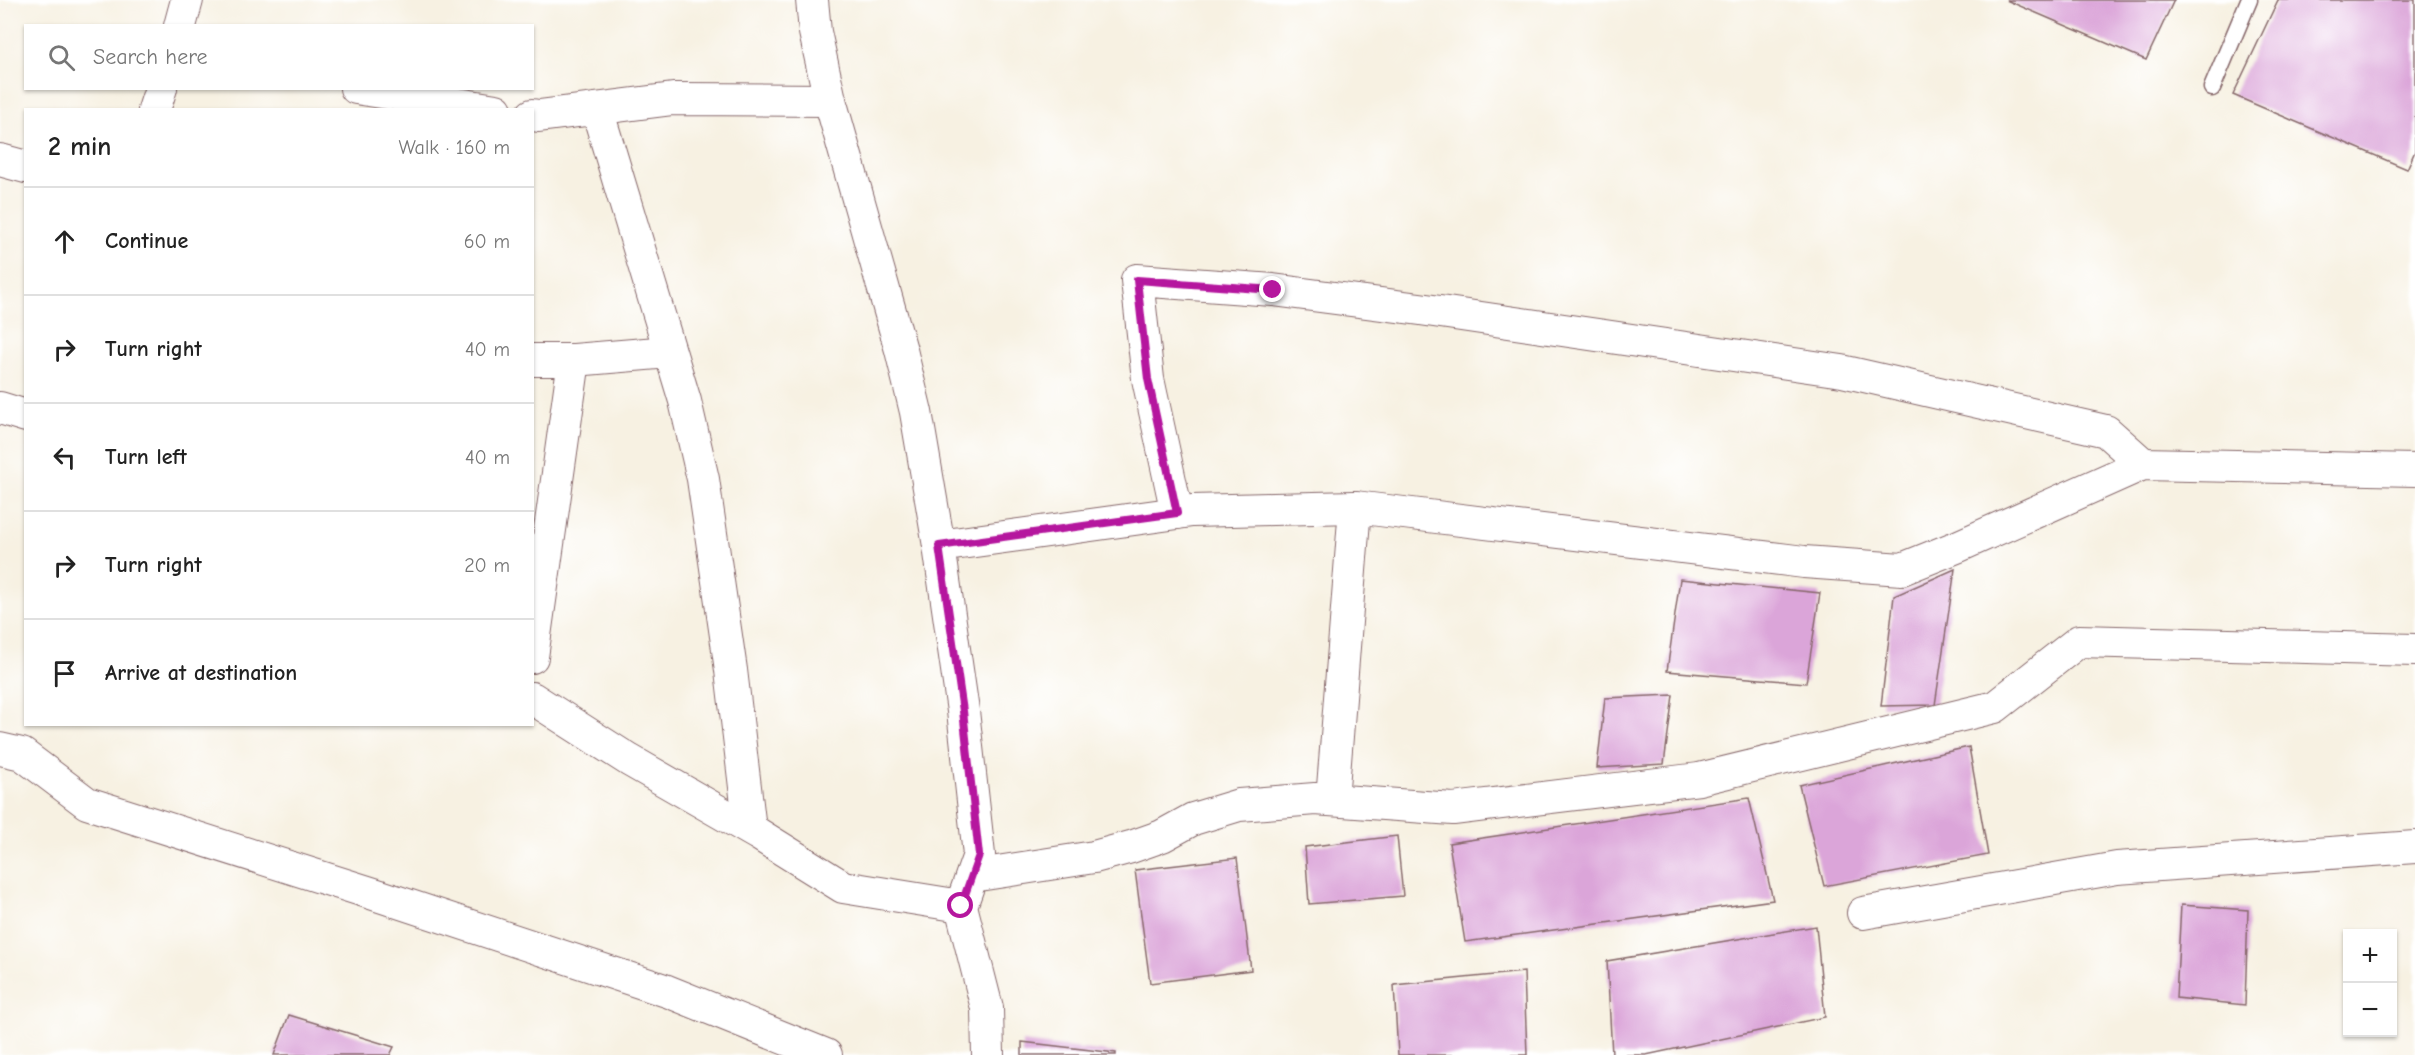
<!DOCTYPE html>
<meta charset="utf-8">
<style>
body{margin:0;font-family:"Comic Neue",sans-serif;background:#f2f2f2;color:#222}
.controls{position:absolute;right:18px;bottom:18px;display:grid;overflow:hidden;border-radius:0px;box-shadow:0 2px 4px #0004}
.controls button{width:54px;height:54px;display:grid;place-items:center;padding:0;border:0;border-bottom:2px solid #e0e0e0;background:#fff;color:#222;font:30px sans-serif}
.stop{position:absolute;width:18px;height:18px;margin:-14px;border:4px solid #b5179e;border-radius:50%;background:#fff}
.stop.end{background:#b5179e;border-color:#fff;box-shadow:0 2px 6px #0008}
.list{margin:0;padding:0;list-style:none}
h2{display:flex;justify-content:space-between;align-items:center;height:78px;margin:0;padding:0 24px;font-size:26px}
h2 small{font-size:20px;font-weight:400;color:#767676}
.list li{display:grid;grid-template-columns:39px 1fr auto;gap:18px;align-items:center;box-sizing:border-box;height:108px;padding:0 24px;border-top:2px solid #e0e0e0}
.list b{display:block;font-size:22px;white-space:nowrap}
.list em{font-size:20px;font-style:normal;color:#767676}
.icon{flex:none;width:33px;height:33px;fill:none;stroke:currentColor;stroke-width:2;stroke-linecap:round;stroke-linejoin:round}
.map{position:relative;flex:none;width:2415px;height:1055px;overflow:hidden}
.search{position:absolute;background:#fff;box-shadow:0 2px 4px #0004;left:24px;top:24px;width:510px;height:66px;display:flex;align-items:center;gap:15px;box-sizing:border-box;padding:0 21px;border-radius:0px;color:#767676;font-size:22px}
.panel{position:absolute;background:#fff;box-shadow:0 2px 4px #0004;left:24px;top:108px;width:510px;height:618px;border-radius:0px}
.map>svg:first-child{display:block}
.building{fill:#dba5d9}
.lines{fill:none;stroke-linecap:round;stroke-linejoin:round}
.lane-casing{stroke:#87686b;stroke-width:19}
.street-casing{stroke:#87686b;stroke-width:34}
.lane{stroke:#fff;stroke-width:16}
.street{stroke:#fff;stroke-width:32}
.route{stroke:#b5179e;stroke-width:8}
</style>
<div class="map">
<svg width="2415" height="1055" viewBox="0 0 2415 1055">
<rect width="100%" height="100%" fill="#fff"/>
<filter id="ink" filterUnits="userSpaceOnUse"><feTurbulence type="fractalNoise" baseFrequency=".0167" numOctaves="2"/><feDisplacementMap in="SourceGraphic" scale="12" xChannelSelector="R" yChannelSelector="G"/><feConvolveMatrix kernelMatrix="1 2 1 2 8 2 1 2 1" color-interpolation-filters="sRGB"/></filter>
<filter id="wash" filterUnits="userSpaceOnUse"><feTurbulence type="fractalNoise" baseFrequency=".008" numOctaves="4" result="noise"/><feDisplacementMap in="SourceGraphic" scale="24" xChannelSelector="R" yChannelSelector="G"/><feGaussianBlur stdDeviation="1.35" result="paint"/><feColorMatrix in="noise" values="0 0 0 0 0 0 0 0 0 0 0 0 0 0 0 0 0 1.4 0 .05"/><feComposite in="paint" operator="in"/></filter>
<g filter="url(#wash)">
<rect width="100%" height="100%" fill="#f7f1e2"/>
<g id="blocks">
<g class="building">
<path d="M2006,0H2174L2146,60Z"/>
<path d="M2278,0H2415V151L2407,169L2233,95Z"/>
<path d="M1955,569L1935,705L1881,706L1894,596Z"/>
<path d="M1680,579L1820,593L1806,683L1667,671Z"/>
<path d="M1673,695L1664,764L1597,768L1605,698Z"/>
<path d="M1969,747L1988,855L1824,886L1799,785Z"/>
<path d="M1749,798L1773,900L1465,942L1449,843Z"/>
<path d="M1397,836L1403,896L1309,904L1305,847Z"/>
<path d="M1237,858L1251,970L1150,983L1135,870Z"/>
<path d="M2181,905L2248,910L2245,1005L2176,998Z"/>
<path d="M1816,926L1825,1017L1646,1055H1612L1607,961Z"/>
<path d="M1524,972L1527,1055H1398L1394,985Z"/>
<path d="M289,1015L394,1047L390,1055H274Z"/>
<path d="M1022,1042L1116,1053V1055H1022Z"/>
</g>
</g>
</g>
<g filter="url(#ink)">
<use href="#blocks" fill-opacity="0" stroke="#87686b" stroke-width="1.5"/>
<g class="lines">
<g class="lane-casing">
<path id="lane" d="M2212,88L2249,0"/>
</g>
<g class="street-casing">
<g id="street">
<path d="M812,0L815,32L830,100L901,350L916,412L939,546L963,711L979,855L961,906L987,1008L988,1055"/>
<path d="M180,26L187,0"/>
<path d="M356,88L496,110"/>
<path d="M597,109L685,401L703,479L731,670L750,829"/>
<path d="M154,110L161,88"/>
<path d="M532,115L539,116L673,99L830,100"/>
<path d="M0,160L26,167"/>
<path d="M532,360H574L669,352"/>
<path d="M0,408L26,416"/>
<path d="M1177,513L1148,379L1137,280L1273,290L1420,309L1842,371L2106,431L2143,464"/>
<path d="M939,546L1192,511L1355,507L1804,562L1902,569L1959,546L2143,464L2415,470"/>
<path d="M532,657L574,360"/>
<path d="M532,698L629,760L758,834L843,887L961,906"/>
<path d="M0,749L22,754L87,803L374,894L667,991L826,1055"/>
<path d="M1332,800L1355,507"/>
<path d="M972,876L1094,857L1131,847L1162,836L1193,819L1239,805L1315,799L1453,809L1699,779L1995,707L2079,641L2415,650"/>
<path d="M1863,913L2117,868L2415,847"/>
</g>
</g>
<use href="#lane" class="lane"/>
<use href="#street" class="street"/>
</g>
</g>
<g class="lines" filter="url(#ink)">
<path class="route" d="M961,906L979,855L963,711L939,546L1177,513L1148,379L1137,280L1273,290"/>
</g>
</svg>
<div class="controls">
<button>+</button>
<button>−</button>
</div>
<div class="stop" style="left:961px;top:906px"></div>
<div class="stop end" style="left:1273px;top:290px"></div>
<div class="search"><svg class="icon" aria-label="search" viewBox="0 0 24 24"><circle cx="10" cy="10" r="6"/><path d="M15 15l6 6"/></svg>Search here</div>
<section class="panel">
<h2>2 min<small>Walk · 160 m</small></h2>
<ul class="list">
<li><svg class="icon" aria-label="ahead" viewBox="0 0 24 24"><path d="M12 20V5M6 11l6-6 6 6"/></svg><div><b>Continue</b></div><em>60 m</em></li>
<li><svg class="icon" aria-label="right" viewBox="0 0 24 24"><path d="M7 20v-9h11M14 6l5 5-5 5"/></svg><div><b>Turn right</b></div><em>40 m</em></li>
<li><svg class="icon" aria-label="left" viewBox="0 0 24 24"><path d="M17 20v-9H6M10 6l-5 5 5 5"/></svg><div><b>Turn left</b></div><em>40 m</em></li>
<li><svg class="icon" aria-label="right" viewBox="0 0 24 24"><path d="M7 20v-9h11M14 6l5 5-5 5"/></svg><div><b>Turn right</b></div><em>20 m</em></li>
<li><svg class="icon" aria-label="arrive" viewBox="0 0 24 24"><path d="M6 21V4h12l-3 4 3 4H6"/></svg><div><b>Arrive at destination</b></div></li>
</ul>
</section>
</div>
